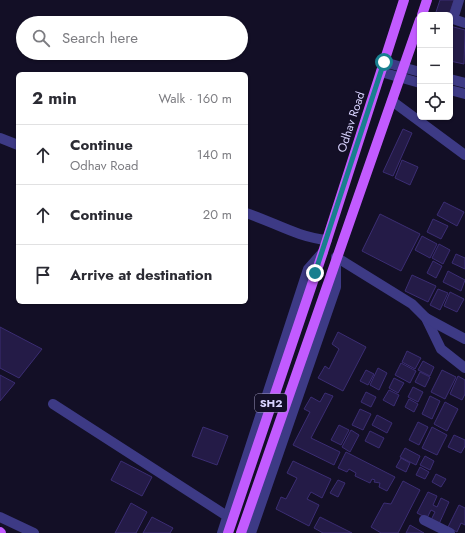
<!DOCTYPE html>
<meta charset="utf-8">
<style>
body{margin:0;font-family:Jost,sans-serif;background:#f7f7f7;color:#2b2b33}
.controls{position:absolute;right:12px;top:12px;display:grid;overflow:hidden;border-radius:6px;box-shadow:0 1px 3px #0004}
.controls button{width:36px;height:36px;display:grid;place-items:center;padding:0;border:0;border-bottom:1px solid #e1e1e2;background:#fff;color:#2b2b33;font:20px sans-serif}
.stop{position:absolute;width:12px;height:12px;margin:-9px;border:3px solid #187f8f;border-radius:50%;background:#fff}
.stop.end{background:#187f8f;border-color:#fff;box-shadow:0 1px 4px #0008}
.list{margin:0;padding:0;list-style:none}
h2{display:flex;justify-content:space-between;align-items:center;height:52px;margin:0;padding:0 16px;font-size:17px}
h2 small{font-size:13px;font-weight:400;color:#7c7c81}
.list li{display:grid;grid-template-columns:26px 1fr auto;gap:12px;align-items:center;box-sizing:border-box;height:60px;padding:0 16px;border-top:1px solid #e1e1e2}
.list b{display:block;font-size:15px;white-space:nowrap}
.list p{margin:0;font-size:13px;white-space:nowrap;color:#7c7c81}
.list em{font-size:13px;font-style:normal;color:#7c7c81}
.icon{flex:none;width:22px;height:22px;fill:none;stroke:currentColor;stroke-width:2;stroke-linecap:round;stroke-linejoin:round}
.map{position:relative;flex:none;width:465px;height:533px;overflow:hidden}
.search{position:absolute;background:#fff;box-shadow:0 1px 3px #0004;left:16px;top:16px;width:232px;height:44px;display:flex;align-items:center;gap:10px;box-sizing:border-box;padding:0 14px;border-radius:22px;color:#7c7c81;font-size:15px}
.panel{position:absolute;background:#fff;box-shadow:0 1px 3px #0004;left:16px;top:72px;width:232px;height:232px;border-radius:6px}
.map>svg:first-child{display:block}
.building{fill:#241b47;stroke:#3b2d73}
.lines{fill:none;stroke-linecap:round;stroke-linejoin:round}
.minor{stroke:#3d3a85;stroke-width:10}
.tertiary{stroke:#3d3a85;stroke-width:10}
.primary{stroke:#c25bff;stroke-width:10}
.route{stroke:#187f8f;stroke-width:5}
.labels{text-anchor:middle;stroke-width:3.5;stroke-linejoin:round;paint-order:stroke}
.shield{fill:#130f26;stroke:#9e99be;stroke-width:1}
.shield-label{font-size:11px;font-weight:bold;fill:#d9d4ff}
.street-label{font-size:12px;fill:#d9d4ff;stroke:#130f26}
</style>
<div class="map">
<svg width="465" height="533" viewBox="0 0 465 533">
<rect width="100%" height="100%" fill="#130f26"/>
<g class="building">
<path d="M440,0H454L449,15H435Z"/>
<path d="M450,26L465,30L464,64L450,61Z"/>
<path d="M403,129L412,133L393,176L383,172Z"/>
<path d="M402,160L418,167L410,185L395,178Z"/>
<path d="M444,202L464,212L457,226L437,215Z"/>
<path d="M380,214L420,234L401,271L362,251Z"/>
<path d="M433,219L448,226L441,239L427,232Z"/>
<path d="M422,236L437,244L430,258L415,250Z"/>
<path d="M439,244L450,250L443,264L432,258Z"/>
<path d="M456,254L465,258V269L452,263Z"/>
<path d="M433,261L442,266L436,278L427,273Z"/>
<path d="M448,271L465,280L461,291L443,282Z"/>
<path d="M412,275L436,286L428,302L405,291Z"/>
<path d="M438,289L448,293L440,310L430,305Z"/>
<path d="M450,292L464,299L457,312L444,306Z"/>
<path d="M0,327L42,349L19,378L0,368Z"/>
<path d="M338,332L366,347L343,391L318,378L325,366L329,369L339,349L332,344Z"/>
<path d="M407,351L421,358L415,369L402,362Z"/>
<path d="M423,361L434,367L430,376L418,370Z"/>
<path d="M401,363L416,371L410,383L395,375Z"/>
<path d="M378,368L387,373L379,390L370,385Z"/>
<path d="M366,370L374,374L368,385L360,381Z"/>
<path d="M442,370L456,377L445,399L431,392Z"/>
<path d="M420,372L430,377L425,387L415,382Z"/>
<path d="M0,375L15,383L0,401Z"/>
<path d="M458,376L465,380V394L462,400L450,394Z"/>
<path d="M394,378L404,383L398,393L389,388Z"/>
<path d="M413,387L423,392L418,402L408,397Z"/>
<path d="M389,390L399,395L394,406L383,400Z"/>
<path d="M366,392L376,397L371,407L361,402Z"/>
<path d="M325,393L333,396L311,438L340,452L334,465L293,445L310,412L304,409L311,397L320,402Z"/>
<path d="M430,396L440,401L432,419L422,414Z"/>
<path d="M409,399L418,404L414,412L405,407Z"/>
<path d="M445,402L458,409L447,431L434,424Z"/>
<path d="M360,409L371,414L363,430L352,425Z"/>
<path d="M377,415L392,423L387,433L372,425Z"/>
<path d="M418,422L428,427L419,445L409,440Z"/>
<path d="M339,425L349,430L341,445L331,440Z"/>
<path d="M203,427L228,436L217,465L192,456Z"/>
<path d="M432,427L447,435L437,455L422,448Z"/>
<path d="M351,430L359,435L350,452L342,447Z"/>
<path d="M370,431L384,438L379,448L365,441Z"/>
<path d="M454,435L465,440V446L461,453L448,447Z"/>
<path d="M405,448L420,456L416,465L400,457Z"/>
<path d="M346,452L395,477L387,491L379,487L380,483L374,482L375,480L372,479L370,483L355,476L356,473L349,469L347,472L338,468Z"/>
<path d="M425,456L434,461L430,470L420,465Z"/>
<path d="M401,458L410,463L406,472L396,467Z"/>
<path d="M121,461L152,477L142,496L111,480Z"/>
<path d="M293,461L331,479L322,498L311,492L307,499L319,505L309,526L276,509L281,497L286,499L297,478L287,473Z"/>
<path d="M420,467L429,472L425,479L416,475Z"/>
<path d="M436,474L446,479L441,487L432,482Z"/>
<path d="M338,480L345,483L338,497L330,493Z"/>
<path d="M403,481L420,490L398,533H381L371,527L384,503L391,504Z"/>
<path d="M428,492L437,496L433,505L437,507L441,498L449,502L439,524L431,520L435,512L431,510L427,518L417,513Z"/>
<path d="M131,503L147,512L136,533H115Z"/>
<path d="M459,505L465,508V525L461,523L457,532L448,527Z"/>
<path d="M152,517L173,528L170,533H143Z"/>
<path d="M320,517L352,533H323L314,528Z"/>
<path d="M410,525L424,533H406Z"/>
</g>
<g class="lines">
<g class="minor">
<path d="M459,0L453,19L465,23"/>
<path d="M392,101L465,155"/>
<path d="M0,138L18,145"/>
<path d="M246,213C274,222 297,237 327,240"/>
<path d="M336,257L412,304L426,318L441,349L465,368"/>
<path d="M426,318L465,339"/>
<path d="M53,404L227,516"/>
<path d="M424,520L450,533"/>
</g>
<g class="tertiary">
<path d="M384,62L420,72"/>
<path d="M381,72L420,83"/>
<path d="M450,79L465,83"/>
<path d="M450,90L465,94"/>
<path d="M0,517L34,533"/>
<path d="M222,533L308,269L323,252"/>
<path d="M251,533L336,287V263"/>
</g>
<g class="primary">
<path d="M422,15L427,0"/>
<path d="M0,532L1,533"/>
<path d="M228,533L323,252L404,0"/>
<path d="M241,533L420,20"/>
</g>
</g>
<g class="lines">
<path class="route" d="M315,273L384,62"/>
</g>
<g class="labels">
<rect class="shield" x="255" y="394" width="32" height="18" rx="3"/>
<g class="shield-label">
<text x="271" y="407">SH2</text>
</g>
<g class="street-label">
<text transform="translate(351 122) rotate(-72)" y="4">Odhav Road</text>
</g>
</g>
</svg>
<div class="controls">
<button>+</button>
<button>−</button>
<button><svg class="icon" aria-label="locate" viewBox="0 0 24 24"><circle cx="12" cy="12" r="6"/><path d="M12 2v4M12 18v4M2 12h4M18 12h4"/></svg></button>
</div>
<div class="stop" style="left:384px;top:62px"></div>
<div class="stop end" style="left:315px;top:273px"></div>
<div class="search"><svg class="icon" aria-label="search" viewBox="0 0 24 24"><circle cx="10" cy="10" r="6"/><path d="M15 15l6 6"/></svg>Search here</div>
<section class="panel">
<h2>2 min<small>Walk · 160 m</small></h2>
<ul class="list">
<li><svg class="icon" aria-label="ahead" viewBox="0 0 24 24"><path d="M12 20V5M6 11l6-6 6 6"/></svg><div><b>Continue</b><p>Odhav Road</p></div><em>140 m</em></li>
<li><svg class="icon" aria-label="ahead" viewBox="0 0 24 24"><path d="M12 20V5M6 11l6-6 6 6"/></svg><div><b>Continue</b></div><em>20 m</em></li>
<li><svg class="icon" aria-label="arrive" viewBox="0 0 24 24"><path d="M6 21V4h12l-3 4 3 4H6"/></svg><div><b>Arrive at destination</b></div></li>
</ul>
</section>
</div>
